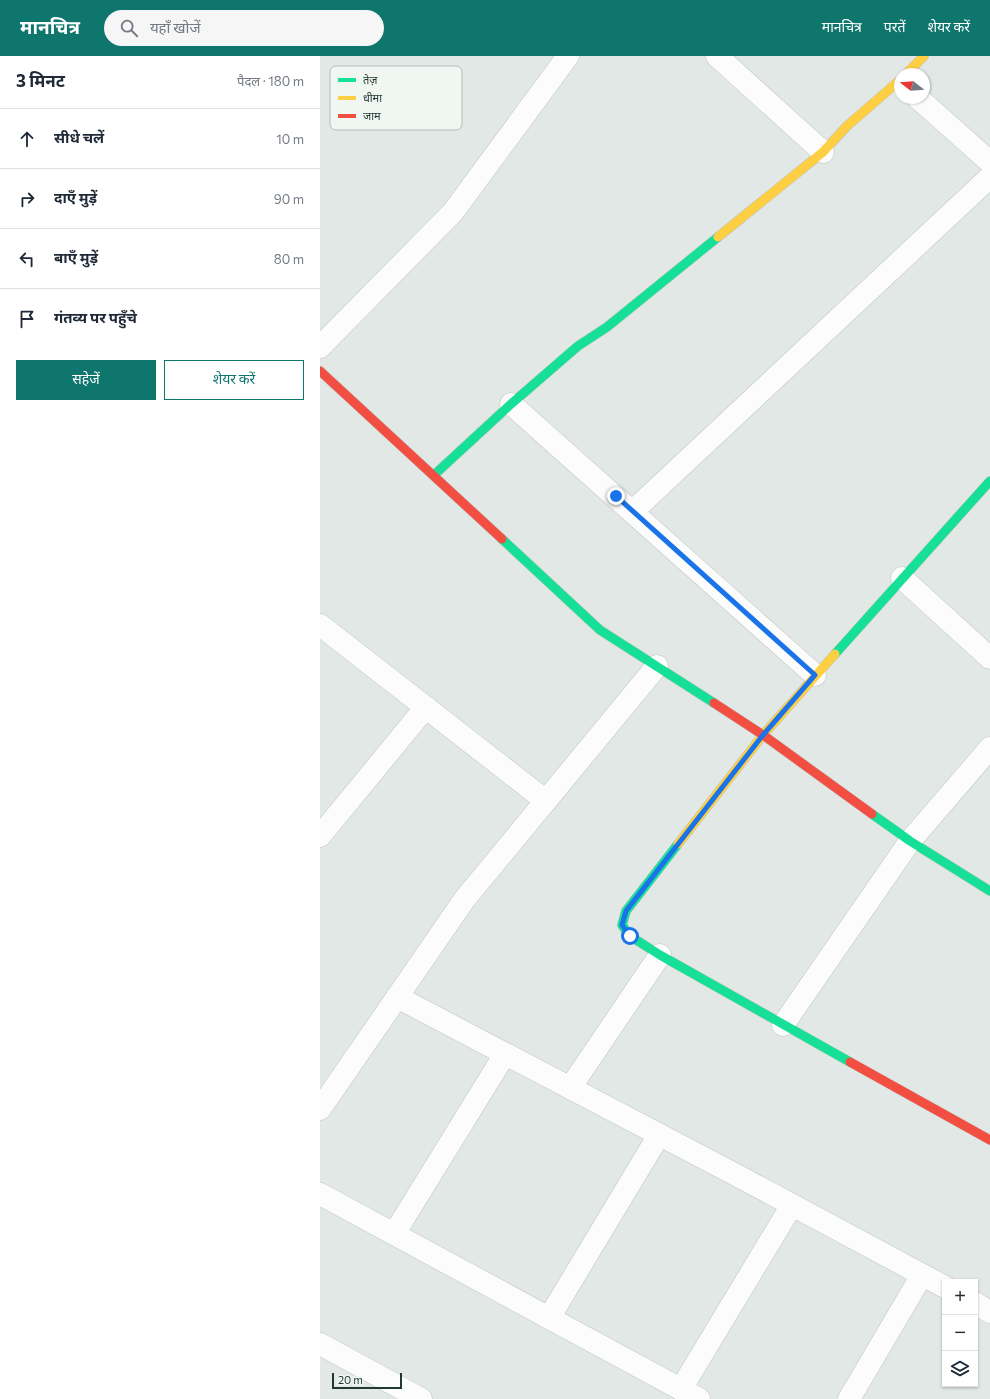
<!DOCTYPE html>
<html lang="hi">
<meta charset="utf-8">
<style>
body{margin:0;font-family:Commissioner,"Noto Sans Devanagari",sans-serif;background:#f6f6f7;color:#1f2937}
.controls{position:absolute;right:12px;bottom:12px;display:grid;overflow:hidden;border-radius:0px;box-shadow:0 1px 3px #0004}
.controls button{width:36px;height:36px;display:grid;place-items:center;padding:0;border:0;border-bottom:1px solid #e0e1e3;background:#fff;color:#1f2937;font:20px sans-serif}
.compass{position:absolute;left:574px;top:12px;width:36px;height:36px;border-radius:50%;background:#fff;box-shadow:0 1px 3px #0004;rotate:287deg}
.scale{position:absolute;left:12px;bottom:10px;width:70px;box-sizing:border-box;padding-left:4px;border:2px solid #223932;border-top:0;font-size:11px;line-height:14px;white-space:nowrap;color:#223932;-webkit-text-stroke:3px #f0f7f3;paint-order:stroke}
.stop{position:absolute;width:12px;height:12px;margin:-9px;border:3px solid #1a73e8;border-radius:50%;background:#fff}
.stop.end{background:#1a73e8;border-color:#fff;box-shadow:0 1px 4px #0008}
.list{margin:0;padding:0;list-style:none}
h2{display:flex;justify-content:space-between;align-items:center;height:52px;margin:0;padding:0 16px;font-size:17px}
h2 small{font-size:13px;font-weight:400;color:#747a83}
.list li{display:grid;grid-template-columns:26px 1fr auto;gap:12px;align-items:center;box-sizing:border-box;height:60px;padding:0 16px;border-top:1px solid #e0e1e3}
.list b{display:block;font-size:15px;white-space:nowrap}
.list em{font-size:13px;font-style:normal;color:#747a83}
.actions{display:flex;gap:8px;padding:12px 16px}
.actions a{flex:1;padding:9px 0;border:1px solid #0f766e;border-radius:0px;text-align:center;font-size:14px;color:#0f766e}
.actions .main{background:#0f766e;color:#fff}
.icon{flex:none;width:22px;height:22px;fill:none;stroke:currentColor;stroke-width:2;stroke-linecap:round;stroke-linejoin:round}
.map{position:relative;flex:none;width:670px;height:1343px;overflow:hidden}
header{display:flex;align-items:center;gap:24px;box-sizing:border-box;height:56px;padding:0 20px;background:#0f766e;color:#fff}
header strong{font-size:19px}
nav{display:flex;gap:22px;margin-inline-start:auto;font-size:14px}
.search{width:280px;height:36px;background:#f6f6f7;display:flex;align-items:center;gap:10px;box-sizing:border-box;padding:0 14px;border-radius:22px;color:#747a83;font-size:15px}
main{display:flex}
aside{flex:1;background:#fff}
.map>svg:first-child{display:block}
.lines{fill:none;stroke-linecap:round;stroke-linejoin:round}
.street-casing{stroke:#bfc4c2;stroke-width:23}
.fast-casing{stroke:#bfc5c2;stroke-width:10}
.slow-casing{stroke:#bfc5c2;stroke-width:10}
.jam-casing{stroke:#bfc5c2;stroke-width:10}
.street{stroke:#fbfcfb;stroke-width:22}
.fast{stroke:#16e098;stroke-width:9}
.slow{stroke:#ffcf43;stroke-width:9}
.jam{stroke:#f24e42;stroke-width:9}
.route{stroke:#1a73e8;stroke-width:5}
.key{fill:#f0f7f3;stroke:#b2beb9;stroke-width:1}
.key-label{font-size:11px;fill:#223932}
</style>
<header>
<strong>मानचित्र</strong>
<div class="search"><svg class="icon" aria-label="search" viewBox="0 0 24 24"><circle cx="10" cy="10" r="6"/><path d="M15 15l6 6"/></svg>यहाँ खोजें</div>
<nav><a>मानचित्र</a><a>परतें</a><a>शेयर करें</a></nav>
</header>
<main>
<aside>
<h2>3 मिनट<small>पैदल · 180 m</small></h2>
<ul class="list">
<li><svg class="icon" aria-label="ahead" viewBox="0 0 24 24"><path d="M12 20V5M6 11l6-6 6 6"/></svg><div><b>सीधे चलें</b></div><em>10 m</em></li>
<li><svg class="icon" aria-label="right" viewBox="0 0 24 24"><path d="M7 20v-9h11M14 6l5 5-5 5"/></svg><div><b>दाएँ मुड़ें</b></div><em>90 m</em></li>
<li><svg class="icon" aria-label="left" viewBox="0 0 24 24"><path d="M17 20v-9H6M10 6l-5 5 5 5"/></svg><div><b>बाएँ मुड़ें</b></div><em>80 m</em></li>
<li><svg class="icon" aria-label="arrive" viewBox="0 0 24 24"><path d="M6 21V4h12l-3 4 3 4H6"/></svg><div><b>गंतव्य पर पहुँचे</b></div></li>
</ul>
<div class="actions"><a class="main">सहेजें</a><a>शेयर करें</a></div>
</aside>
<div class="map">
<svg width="670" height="1343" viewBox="0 0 670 1343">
<rect width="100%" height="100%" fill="#e2e8e5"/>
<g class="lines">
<g class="street-casing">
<g id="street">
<path d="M397,0L503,96"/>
<path d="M598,42L670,106"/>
<path d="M0,291L133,156L248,0"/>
<path d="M191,348L495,619"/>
<path d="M313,455L670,121"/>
<path d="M582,522L670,602"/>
<path d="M0,569L226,745"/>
<path d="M0,780L106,651"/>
<path d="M77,941L420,1121L625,1231"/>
<path d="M463,969L590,785L670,692"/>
<path d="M250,1032L340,899"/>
<path d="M0,1053L144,844L337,610"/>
<path d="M0,1138L379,1343"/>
<path d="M74,1178L185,998"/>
<path d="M655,1247L670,1256"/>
<path d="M229,1262L339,1079"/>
<path d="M0,1288L101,1343"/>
<path d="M361,1333L472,1149"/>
<path d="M529,1343L602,1219"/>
</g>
</g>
<g class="fast-casing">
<g id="fast">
<path d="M114,419L191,348L258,290L287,271L398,181"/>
<path d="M182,483L280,574L394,647"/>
<path d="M515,598L670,425"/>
<path d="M552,758L590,785L670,835"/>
<path d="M358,788L306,855L302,869L310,880L340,899L530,1006"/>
</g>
</g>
<g class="slow-casing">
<g id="slow">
<path d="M586,18L604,0"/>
<path d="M398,181L503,96L527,70L580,24"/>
<path d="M358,788L443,679L515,598"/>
</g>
</g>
<g class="jam-casing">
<g id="jam">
<path d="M0,315L182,483"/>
<path d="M394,647L443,679L552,758"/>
<path d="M530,1006L670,1084"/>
</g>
</g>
<use href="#street" class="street"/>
<use href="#fast" class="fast"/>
<use href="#slow" class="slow"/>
<use href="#jam" class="jam"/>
</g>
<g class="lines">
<path class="route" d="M296,440L495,619L443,679L306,855L302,869L310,880"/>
</g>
<rect x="10" y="10" width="132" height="64" rx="6" class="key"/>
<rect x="18" y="22" width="18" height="4" fill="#16e098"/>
<rect x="18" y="40" width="18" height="4" fill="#ffcf43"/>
<rect x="18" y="58" width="18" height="4" fill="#f24e42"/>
<g class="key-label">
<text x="43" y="28">तेज़</text>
<text x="43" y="46">धीमा</text>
<text x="43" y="64">जाम</text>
</g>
</svg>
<div class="controls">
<button>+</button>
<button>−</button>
<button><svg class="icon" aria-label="layers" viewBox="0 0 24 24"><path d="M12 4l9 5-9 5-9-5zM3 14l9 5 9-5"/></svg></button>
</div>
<svg class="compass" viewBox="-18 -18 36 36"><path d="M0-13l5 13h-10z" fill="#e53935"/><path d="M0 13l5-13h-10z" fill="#747a83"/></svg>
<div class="scale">20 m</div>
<div class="stop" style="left:310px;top:880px"></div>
<div class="stop end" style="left:296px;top:440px"></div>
</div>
</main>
